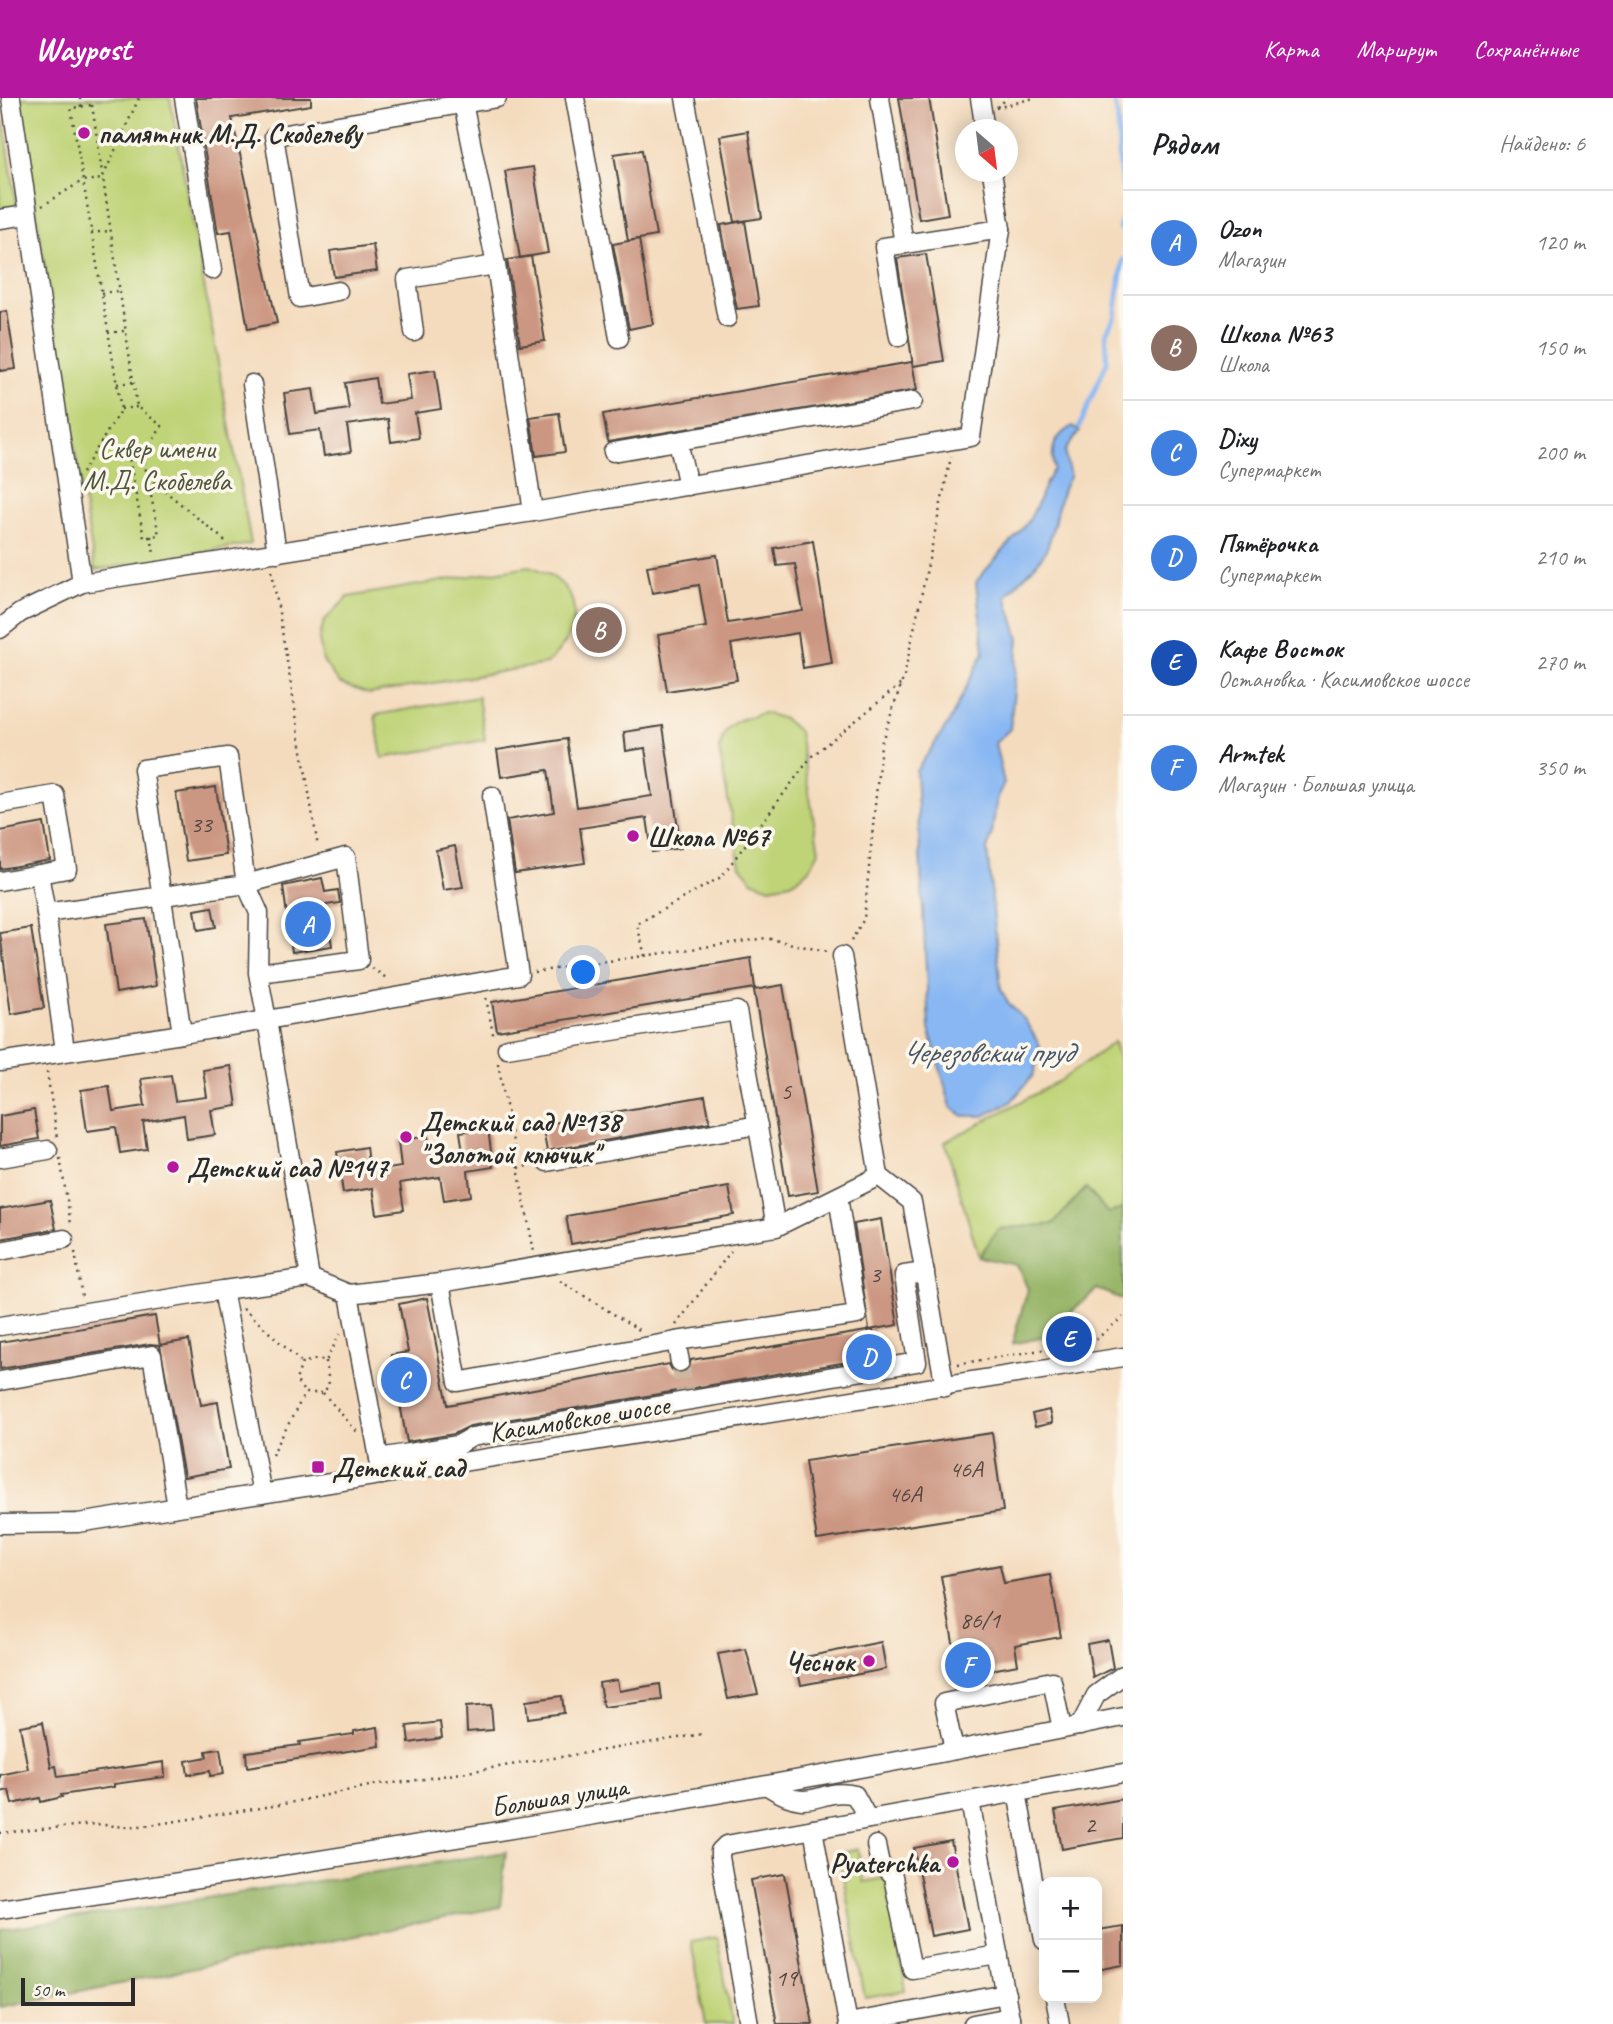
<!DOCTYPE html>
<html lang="ru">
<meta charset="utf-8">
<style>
body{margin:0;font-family:Caveat,sans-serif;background:#f2f2f2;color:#202124}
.controls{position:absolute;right:21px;bottom:21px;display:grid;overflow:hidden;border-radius:14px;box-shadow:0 4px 18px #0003}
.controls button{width:63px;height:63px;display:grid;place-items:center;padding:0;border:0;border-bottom:2px solid #e0e0e0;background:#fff;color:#202124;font:35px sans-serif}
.compass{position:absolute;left:955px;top:21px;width:63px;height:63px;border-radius:50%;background:#fff;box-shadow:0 4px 18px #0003;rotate:152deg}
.scale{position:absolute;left:21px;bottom:18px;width:114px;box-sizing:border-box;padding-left:7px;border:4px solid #2b2b2b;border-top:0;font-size:19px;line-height:24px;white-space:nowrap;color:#2b2b2b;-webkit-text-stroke:5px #fbf7ec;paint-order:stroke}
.you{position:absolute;left:584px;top:875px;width:24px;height:24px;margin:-18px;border:5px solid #fff;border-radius:50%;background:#1a73e8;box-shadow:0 0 0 10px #1a73e833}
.badge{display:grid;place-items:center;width:46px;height:46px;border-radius:50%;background:#b5179e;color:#fff;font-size:23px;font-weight:700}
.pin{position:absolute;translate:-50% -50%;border:4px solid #fff;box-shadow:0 2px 7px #0006}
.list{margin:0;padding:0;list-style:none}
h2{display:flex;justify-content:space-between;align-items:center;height:91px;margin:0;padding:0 28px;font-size:30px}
h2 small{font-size:23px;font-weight:400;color:#757577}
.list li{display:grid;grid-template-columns:46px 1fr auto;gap:21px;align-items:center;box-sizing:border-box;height:105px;padding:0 28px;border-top:2px solid #e0e0e0}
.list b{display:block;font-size:26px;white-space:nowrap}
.list p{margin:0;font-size:23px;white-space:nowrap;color:#757577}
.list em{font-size:23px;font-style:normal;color:#757577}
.map{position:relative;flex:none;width:1123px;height:1926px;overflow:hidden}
header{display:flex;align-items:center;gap:42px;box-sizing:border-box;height:98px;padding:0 35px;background:#b5179e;color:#fff}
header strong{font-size:33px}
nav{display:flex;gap:38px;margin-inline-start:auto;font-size:24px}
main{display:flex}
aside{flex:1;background:#fff}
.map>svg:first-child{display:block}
.green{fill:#bfd377;stroke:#757f51;stroke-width:2}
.forest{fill:#97b568;stroke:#61704a;stroke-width:2}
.water{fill:#88b7f3;stroke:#5a718f;stroke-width:2}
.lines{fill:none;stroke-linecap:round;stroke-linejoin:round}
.stream{stroke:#88b7f3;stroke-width:4.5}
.building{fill:#cc9782}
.minor-tunnel{stroke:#ccb8a0;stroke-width:18;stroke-dasharray:18 9;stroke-linecap:butt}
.minor-casing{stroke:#494541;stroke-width:21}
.path{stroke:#494541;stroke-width:2.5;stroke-dasharray:2 5;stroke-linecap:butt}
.minor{stroke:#fff;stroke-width:18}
.poi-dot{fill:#b5179e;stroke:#fbf7ec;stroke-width:2.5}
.labels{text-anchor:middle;stroke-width:7;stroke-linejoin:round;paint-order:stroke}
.number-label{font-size:24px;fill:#534641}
.poi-label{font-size:28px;font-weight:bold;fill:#2b2b2b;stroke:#fbf7ec;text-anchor:start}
.park-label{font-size:28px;fill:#50553e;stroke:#fbf7ec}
.street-label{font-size:28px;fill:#2b2b2b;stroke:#fbf7ec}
.water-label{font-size:30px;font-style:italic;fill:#475567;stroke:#fbf7ec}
</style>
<header>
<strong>Waypost</strong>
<nav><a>Карта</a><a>Маршрут</a><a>Сохранённые</a></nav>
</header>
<main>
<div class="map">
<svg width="1123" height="1926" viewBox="0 0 1123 1926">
<rect width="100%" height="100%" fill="#fbf7ec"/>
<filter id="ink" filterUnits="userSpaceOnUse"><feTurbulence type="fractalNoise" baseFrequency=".0143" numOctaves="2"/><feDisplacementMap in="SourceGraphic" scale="14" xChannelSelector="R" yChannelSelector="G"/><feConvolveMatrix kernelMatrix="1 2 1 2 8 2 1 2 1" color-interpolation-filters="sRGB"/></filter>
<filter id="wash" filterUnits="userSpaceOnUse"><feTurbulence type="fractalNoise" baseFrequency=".00686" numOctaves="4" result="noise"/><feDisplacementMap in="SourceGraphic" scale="28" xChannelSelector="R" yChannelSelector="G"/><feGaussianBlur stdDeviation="1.57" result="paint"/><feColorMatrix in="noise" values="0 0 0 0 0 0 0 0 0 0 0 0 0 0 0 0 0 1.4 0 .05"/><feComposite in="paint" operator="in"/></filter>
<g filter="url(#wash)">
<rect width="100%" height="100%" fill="#f4dbbd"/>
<g class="green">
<path d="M17,0H170L251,446L95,472Z"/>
<path d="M4,24L17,109L0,112V25Z"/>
<path d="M529,468C585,485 587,531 546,566L369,596L340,586L323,563L319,542L324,523L348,499Z"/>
<path d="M478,599L485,642L382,660L375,617Z"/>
<path d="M764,615L784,621L799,634L819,753L809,772L791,785L770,789L753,783L740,767L719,652C726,622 737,622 764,615Z"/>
<path d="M1114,944L1123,980V1111L1108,1116L1086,1090L1053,1126L998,1131L979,1159L945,1044L1060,983Z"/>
<path d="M858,1751L863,1784L886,1780L906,1893L865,1900L839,1755Z"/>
<path d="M717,1839L733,1926H706L691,1844Z"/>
</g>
<g class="forest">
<path d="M1086,1090L1108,1115L1123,1111V1199L1121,1201L1097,1191L1065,1219L1055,1237L1012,1246L1028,1191L1017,1167L979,1159L998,1131L1053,1126Z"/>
<path d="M506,1754L500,1809L0,1909V1832Z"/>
</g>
<path class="water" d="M1073,328L1080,333C1063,356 1062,347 1070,378C1058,394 1056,426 1048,447C1041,467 1019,481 1006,498L1019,541L1010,631L995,645L1004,685C990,709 997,733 987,750L1001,891L1008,905L1025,922L1040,948L1034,976L1011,1004L984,1018H963L951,1009L929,931L916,673L948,626L984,554L976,484C992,464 1011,445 1027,425C1040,407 1041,388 1054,371C1050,351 1054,338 1073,328Z"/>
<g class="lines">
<g class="stream">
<path d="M1112,0C1123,20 1115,63 1123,90"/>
<path d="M1123,119L1119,130L1123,133"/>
<path d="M1079,329L1107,264L1106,235L1115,219L1123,161"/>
</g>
</g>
<g id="blocks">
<g class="building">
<path d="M196,0H311V7L232,20L277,225L248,231L231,133L218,135Z"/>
<path d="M899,0H929L948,116L919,121Z"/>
<path d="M748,33L762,120L735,124L720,38Z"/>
<path d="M642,52L656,138L628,143L614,56Z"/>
<path d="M533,69L548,155L520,160L505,73Z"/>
<path d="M745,123L759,208L737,211L721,127Z"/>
<path d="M639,141L653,226L629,231L613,146Z"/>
<path d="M373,147L377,173L334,179L330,153Z"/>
<path d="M926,156L944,263L913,268L897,160Z"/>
<path d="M531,158L545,243L520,247L507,162Z"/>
<path d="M7,213L16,271L0,273V214Z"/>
<path d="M912,264L917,292L608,344L603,316Z"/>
<path d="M435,272L441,311L415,315L419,340L391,344L388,321L347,327L351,354L324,358L320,332L290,336L284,295L313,291L317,316L349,311L345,285L375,280L379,306L411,302L407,276Z"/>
<path d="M559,315L565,354L536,358L530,319Z"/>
<path d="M813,443L832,565L803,570L798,535L731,546L737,582L667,593L658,537L706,529L699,487L652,495L647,468L717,457L728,525L803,513L795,466L777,468L774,450Z"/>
<path d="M663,628L681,750L652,754L647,720L580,730L585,765L515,775L507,722L554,714L548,672L501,679L497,652L567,641L577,709L652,698L645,650L626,653L624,634Z"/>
<path d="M216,689L226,757L186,763L176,695Z"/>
<path d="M44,725L50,762L0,771V733Z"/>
<path d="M455,748L463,789L443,792L436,752Z"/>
<path d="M322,780L325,794L338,792L340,805L326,807L332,848L292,854L283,788Z"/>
<path d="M212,809L216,829L198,832L195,812Z"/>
<path d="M146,821L156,888L116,895L106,826Z"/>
<path d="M31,830L44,910L11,916L0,835Z"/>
<path d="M751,860L755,890L497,933L492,904Z"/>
<path d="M783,887L818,1093L788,1098L754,892Z"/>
<path d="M231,968L237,1008L211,1012L215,1037L187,1041L184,1017L143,1024L147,1051L120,1055L116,1029L87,1033L81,992L109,988L113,1013L145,1008L141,981L171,977L175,1003L207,999L203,972Z"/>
<path d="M705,998L710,1024L547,1053L542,1027Z"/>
<path d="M34,1012L39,1041L0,1048V1018Z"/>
<path d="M488,1030L493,1069L468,1073L471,1098L444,1102L440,1079L400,1085L404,1112L377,1116L373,1090L343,1095L337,1054L366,1049L369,1074L401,1069L398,1043L428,1038L432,1065L464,1060L460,1034Z"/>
<path d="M729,1089L734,1117L571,1146L566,1118Z"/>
<path d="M50,1102L56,1131L0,1141V1111Z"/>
<path d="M881,1121L898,1227L869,1232L854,1126Z"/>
<path d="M427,1200L448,1307L669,1266L672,1272L681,1275L688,1272L691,1262L873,1232L877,1259L470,1328L454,1336L407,1344L391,1257L408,1254L399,1206Z"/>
<path d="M155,1218L160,1247L150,1246L0,1271V1244Z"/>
<path d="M189,1242L201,1307L218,1304L229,1371L184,1379L160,1247Z"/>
<path d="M1049,1312L1052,1325L1035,1329L1032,1316Z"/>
<path d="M992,1335L1003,1413L817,1442L805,1363Z"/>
<path d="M1000,1467L1004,1485L1050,1477L1061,1539L1015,1547L1018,1567L959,1578L941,1478Z"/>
<path d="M1108,1542L1113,1570L1093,1580L1087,1546Z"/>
<path d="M881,1544L886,1571L801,1587L795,1561Z"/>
<path d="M746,1551L758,1596L728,1601L718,1556Z"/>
<path d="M617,1582L619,1593L660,1586L662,1602L603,1609L599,1585Z"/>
<path d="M562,1598L564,1615L528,1620L526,1603Z"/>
<path d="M491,1607L493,1632L467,1634L466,1609Z"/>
<path d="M43,1624L51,1669L56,1668L58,1679L164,1664L165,1679L114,1686V1689L61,1697L62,1699L41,1704L40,1700L12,1706L9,1692L0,1694V1677L28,1671L20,1628Z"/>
<path d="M440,1624L442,1640L409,1645L407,1628Z"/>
<path d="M378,1629L380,1648L247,1669L246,1654L300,1647L299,1644L354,1636V1633Z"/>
<path d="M220,1651L224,1676L210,1678V1673L188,1677L186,1663L207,1659L206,1653Z"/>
<path d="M1123,1701V1740L1062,1751L1055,1713Z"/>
<path d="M951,1743L968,1831L931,1838L914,1750Z"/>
<path d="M785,1776L813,1926H777L751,1782Z"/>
<path d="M1123,1828V1867L1097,1872V1832Z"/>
</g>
</g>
</g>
<g filter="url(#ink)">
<use href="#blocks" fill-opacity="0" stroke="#494541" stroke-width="2"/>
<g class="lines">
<path class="minor-tunnel" d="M680,1264L685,1295"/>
<g class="minor-casing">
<g id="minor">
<path d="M11,0L82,485"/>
<path d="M184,0L212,172"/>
<path d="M462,0L496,167L533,414"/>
<path d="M575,0L619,240"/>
<path d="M685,0L727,220"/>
<path d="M880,0L904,146L1001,131"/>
<path d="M980,0L985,32"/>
<path d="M0,121L27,117"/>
<path d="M338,193L300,200L274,38L497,0"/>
<path d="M414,234L407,181L496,167"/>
<path d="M899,239L884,149L904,146"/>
<path d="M252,286L277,455"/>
<path d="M678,343L688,388"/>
<path d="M613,354L913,303"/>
<path d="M0,531L20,515L82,485L533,414L971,339L1001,131L992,74"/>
<path d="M0,706L55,697L67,771L0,783"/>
<path d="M39,776L46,815"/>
<path d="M842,858L879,1078L912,1104L945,1289"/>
<path d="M258,875L259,815L246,786L346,759L359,862L258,875L267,922L519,877L492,698"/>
<path d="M507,950L737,913L776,1129"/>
<path d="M65,953L46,815L246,786L228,659L143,671L182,936L267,922L310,1180L349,1196L382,1377"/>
<path d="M0,964L182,936"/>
<path d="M0,1060L48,1052"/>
<path d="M547,1064L758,1027"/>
<path d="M0,1153L64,1141"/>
<path d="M440,1185L776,1129L879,1078"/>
<path d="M223,1192L310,1180"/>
<path d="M349,1196L440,1185L458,1284L676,1243L857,1217L838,1099"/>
<path d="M0,1228L223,1192L262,1396"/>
<path d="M676,1243L680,1264"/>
<path d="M0,1283L152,1257L177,1409"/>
<path d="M379,1360L458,1347L472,1339L917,1264L904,1177L925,1174"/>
<path d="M0,1426L78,1425L1123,1259"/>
<path d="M1080,1628L1096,1597L1123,1577"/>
<path d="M954,1652L944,1605L1052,1583L1062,1631"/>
<path d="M769,1689C814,1718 818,1688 855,1697L868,1721"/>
<path d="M1017,1694L1044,1842"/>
<path d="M970,1703L1011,1926"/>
<path d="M813,1731L848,1926"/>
<path d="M876,1747L880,1766L893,1779L912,1871L999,1857"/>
<path d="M0,1811C376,1755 750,1695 1123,1619"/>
<path d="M1055,1900L1060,1926"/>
<path d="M848,1925L1006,1896"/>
<path d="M749,1926L720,1759V1753L726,1747L1123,1675"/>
<path d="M973,1926L1010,1919"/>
</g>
</g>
<g class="path">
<path d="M80,0L81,9"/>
<path d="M92,7L137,309L162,328L143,358L159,437L144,440L129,360L104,339L121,311L71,10Z"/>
<path d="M997,9L1008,0"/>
<path d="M996,10L1034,0"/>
<path d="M42,108L82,83L102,81L139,0"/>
<path d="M91,135L109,133"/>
<path d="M101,195L117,193"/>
<path d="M108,235L124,233"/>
<path d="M117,286L133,284"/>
<path d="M121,311L137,309"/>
<path d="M129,360L143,358"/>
<path d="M82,375L104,339"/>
<path d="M148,379L229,446"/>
<path d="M135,391L149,388"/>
<path d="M151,438L154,456"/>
<path d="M272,473L318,749"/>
<path d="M851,843L864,821L881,646L904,578L951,359"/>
<path d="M645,858L637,826L721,779L812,658L901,586"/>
<path d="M372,870L389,882"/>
<path d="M534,874L766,840L828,854"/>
<path d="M486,900L494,941"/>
<path d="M498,965L534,1154"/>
<path d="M47,974L57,1040"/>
<path d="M60,1060L71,1126"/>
<path d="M518,1070L532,1067"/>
<path d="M75,1154L82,1199"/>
<path d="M560,1183L641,1233"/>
<path d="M243,1210L302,1265"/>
<path d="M676,1227L731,1153"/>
<path d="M326,1263L329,1287L323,1295H305L296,1282L302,1265L318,1261L326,1263L340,1236"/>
<path d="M958,1266L1094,1243L1123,1219"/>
<path d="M323,1295L358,1335"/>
<path d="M272,1357L305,1295"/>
<path d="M0,1735L95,1726L125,1729L151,1727L279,1707L379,1686L405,1684L703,1636"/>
</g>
<use href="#minor" class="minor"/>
</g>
</g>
<g class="poi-dot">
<circle cx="84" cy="35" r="7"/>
<circle cx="633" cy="738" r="7"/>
<circle cx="406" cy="1039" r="7"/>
<circle cx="173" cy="1069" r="7"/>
<rect x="311" y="1362" width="14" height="14" rx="3.5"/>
<circle cx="869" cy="1563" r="7"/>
<circle cx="953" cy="1764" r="7"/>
</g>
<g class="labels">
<g class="number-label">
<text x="201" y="734">33</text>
<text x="786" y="1001">5</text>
<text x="875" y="1184">3</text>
<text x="966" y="1379">46А</text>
<text x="905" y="1404">46А</text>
<text x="980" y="1530">86/1</text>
<text x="1090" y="1735">2</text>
<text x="786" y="1888">19</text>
</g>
<g class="poi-label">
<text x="98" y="45">памятник М.Д. Скобелеву</text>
<text x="647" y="748">Школа №67</text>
<text x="420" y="1033">Детский сад №138<tspan x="420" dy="32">"Золотой ключик"</tspan></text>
<text x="187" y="1079">Детский сад №147</text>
<text x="332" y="1379">Детский сад</text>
<text x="855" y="1573" text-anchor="end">Чеснок</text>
<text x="939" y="1774" text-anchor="end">Pyaterchka</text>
</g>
<g class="park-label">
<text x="157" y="360">Сквер имени<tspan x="157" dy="32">М.Д. Скобелева</tspan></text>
</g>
<g class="street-label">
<text transform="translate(579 1320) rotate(-9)" y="10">Касимовское шоссе</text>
<text transform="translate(559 1698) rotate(-9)" y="10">Большая улица</text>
</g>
<g class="water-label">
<text x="987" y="964">Черезовский пруд</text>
</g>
</g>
</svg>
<div class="controls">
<button>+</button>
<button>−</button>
</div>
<svg class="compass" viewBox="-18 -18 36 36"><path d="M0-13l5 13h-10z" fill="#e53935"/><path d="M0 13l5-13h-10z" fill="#757577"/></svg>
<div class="scale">50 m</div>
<div class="you"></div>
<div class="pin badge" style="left:308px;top:826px;background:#3f7fe0">A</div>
<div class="pin badge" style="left:599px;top:532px;background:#8d6e63">B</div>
<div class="pin badge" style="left:404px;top:1282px;background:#3f7fe0">C</div>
<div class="pin badge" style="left:869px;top:1259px;background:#3f7fe0">D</div>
<div class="pin badge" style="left:1069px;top:1241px;background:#1a4fb4">E</div>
<div class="pin badge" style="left:968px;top:1567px;background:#3f7fe0">F</div>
</div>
<aside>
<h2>Рядом<small>Найдено: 6</small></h2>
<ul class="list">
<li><span class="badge" style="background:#3f7fe0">A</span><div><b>Ozon</b><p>Магазин</p></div><em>120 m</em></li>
<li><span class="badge" style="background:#8d6e63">B</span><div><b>Школа №63</b><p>Школа</p></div><em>150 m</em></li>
<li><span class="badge" style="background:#3f7fe0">C</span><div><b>Dixy</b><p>Супермаркет</p></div><em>200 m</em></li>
<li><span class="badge" style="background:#3f7fe0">D</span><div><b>Пятёрочка</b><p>Супермаркет</p></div><em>210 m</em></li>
<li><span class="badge" style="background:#1a4fb4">E</span><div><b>Кафе Восток</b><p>Остановка · Касимовское шоссе</p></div><em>270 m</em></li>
<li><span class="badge" style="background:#3f7fe0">F</span><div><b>Armtek</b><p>Магазин · Большая улица</p></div><em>350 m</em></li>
</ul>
</aside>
</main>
